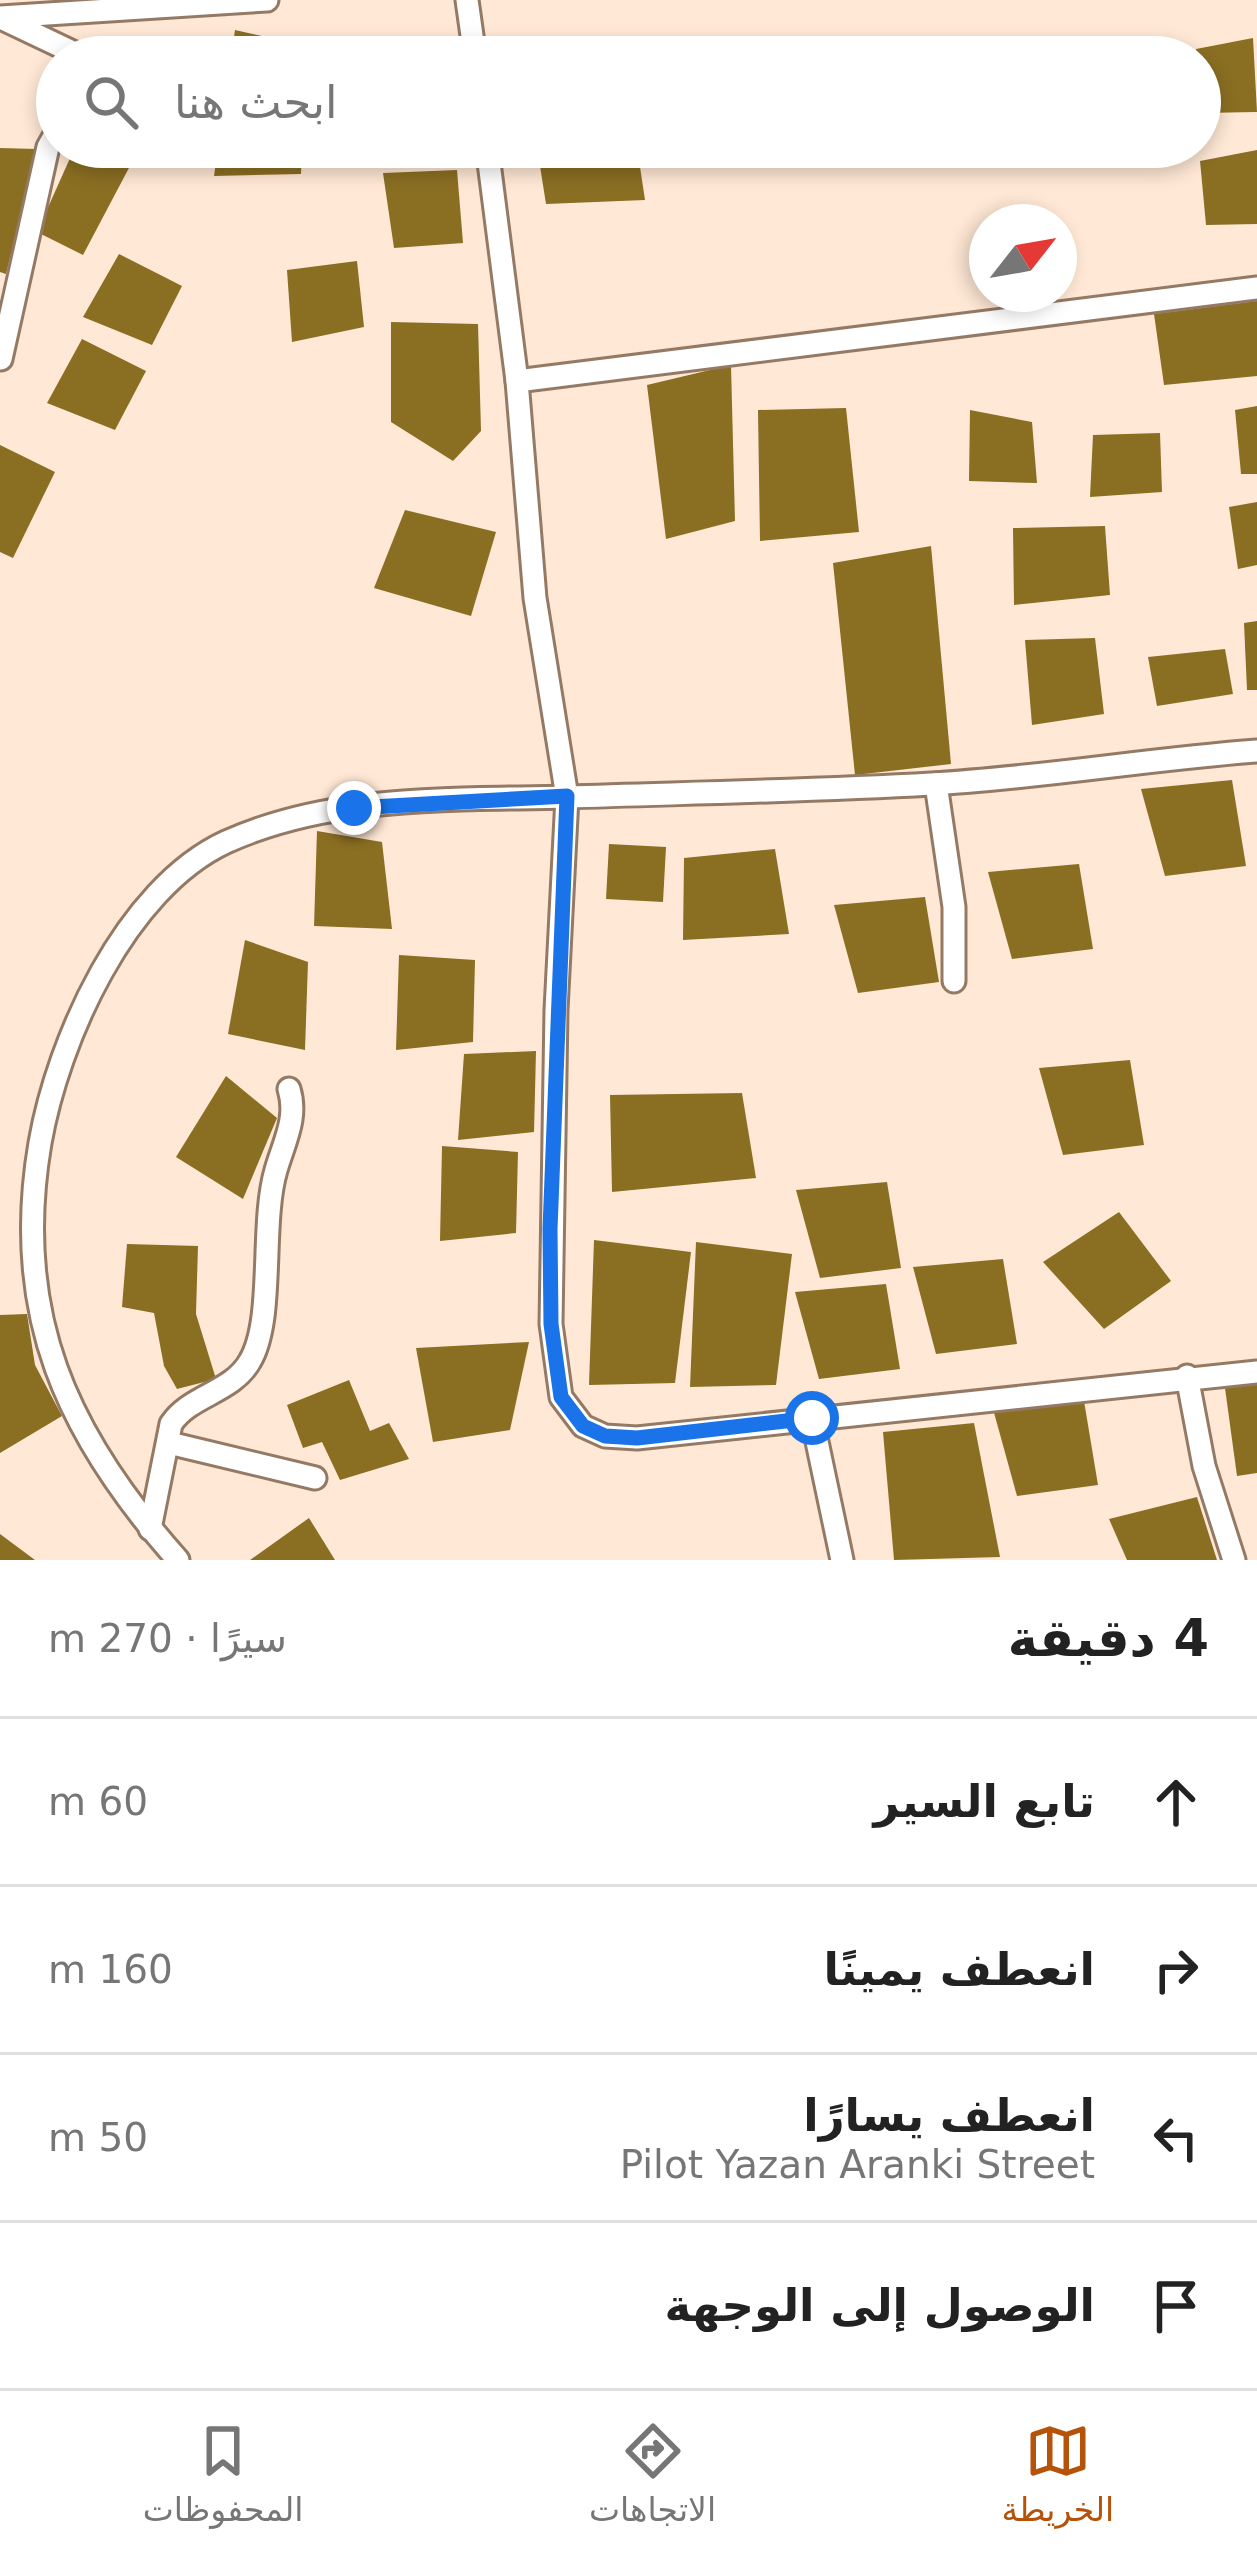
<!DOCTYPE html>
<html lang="ar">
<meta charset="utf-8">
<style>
body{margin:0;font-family:"DejaVu Sans","Noto Sans Arabic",sans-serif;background:#f2f2f2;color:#222;direction:rtl}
.compass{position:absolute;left:969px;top:204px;width:108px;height:108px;border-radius:50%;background:#fff;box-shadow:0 6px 18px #0003;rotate:59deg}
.stop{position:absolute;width:36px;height:36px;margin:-27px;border:9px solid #1a73e8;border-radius:50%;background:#fff}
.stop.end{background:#1a73e8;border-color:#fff;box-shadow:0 3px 12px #0008}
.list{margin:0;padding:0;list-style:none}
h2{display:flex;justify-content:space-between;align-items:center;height:156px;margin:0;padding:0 48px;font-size:51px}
h2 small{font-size:39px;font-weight:400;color:#767676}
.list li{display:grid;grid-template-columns:78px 1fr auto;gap:36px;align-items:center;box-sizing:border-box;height:168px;padding:0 48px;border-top:3px solid #e0e0e0}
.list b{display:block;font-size:45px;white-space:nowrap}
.list p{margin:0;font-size:39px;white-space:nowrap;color:#767676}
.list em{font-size:39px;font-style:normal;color:#767676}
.icon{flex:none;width:66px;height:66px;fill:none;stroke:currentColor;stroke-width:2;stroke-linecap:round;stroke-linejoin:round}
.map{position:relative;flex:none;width:1257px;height:1560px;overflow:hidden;direction:ltr}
.search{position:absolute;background:#fff;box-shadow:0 6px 18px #0003;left:36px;right:36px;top:36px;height:132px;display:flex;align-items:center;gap:30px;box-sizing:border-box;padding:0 42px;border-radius:66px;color:#767676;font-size:45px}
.sheet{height:828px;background:#fff}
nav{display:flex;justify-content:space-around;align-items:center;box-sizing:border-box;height:168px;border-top:3px solid #e0e0e0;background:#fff;font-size:33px;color:#767676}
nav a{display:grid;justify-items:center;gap:6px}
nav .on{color:#b45309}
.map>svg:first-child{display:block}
.building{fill:#8a6e22}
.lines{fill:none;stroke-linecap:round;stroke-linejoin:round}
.minor-casing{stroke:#947a65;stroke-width:27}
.minor{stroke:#fff;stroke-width:21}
.route{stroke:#1a73e8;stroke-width:15}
</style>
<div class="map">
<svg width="1257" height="1560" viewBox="0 0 1257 1560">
<rect width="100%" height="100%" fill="#ffe8d5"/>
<g class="building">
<path d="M235,30L306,46L305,57H231Z"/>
<path d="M1253,38L1257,112L1201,113L1196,49Z"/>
<path d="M329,46L418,47L419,57H330Z"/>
<path d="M75,147H140L83,255L37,232Z"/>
<path d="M218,147H302L301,174L214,176Z"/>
<path d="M337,147H426L427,151L338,165Z"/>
<path d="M537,147H637L645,200L546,204Z"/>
<path d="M0,148L37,149L6,274L0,272Z"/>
<path d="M1257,150V224L1206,225L1200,161Z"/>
<path d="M457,170L463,243L394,248L383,173Z"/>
<path d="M119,254L182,286L152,345L83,317Z"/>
<path d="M357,261L364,327L292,342L287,270Z"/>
<path d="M1257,301V376L1164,385L1154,314Z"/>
<path d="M391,322L478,324L481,431L453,461L391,422Z"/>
<path d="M82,339L146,371L115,430L47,403Z"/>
<path d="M731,365L735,521L666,539L647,385Z"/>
<path d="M1257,406V474H1241L1235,410Z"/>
<path d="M846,408L859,532L760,541L758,410Z"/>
<path d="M970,410L1032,422L1037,483L969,481Z"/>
<path d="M1160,433L1162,492L1090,497L1093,435Z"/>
<path d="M0,445L55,472L13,558L0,552Z"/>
<path d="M1257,502V565L1238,569L1229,507Z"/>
<path d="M405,510L496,532L471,616L374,588Z"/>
<path d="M1105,526L1110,595L1014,605L1013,528Z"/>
<path d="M931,546L951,764L855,775L833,563Z"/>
<path d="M1257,621V690H1247L1244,623Z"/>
<path d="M1095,638L1104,714L1032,725L1025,640Z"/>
<path d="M1225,649L1233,694L1157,706L1148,657Z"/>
<path d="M1232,780L1246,866L1165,876L1141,789Z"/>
<path d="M317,831L382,842L392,929L314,926Z"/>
<path d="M609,844L666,847L663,902L606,899Z"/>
<path d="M775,849L789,934L683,940L684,858Z"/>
<path d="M1079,864L1093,949L1012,959L988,872Z"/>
<path d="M925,897L939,982L858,993L834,905Z"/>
<path d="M245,940L308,962L305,1050L228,1034Z"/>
<path d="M399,955L475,960L473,1042L396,1050Z"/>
<path d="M536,1051L534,1132L458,1140L464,1054Z"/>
<path d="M1130,1060L1144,1145L1063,1155L1039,1068Z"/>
<path d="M226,1076L277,1118L243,1199L176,1157Z"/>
<path d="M742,1093L756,1178L612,1192L610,1095Z"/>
<path d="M442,1146L518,1152L516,1233L440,1241Z"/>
<path d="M887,1182L901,1268L820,1278L796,1190Z"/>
<path d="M1119,1212L1171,1281L1104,1329L1043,1262Z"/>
<path d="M594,1240L691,1252L675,1383L589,1385Z"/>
<path d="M696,1242L792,1254L776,1385L690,1387Z"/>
<path d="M127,1244L198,1246L196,1314L216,1379L177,1389L164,1366L154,1313L122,1307Z"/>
<path d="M1003,1259L1017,1344L936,1354L913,1267Z"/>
<path d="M886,1284L900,1369L819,1379L795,1292Z"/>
<path d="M27,1314L35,1365L62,1416L0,1453V1315Z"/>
<path d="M529,1342L510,1430L433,1442L416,1348Z"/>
<path d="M349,1380L370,1431L389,1423L409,1459L340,1480L322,1442L303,1448L287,1405Z"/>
<path d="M1257,1384V1473L1237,1476L1225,1388Z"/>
<path d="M1084,1401L1098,1485L1017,1496L993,1409Z"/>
<path d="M974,1423L1000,1557L894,1560L883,1432Z"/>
<path d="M1197,1497L1217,1560H1127L1109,1519Z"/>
<path d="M309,1518L335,1560H250Z"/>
<path d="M0,1534L35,1560H0Z"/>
</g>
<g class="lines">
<g class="minor-casing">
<g id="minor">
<path d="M467,0L475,57"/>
<path d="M0,17L267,0"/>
<path d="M1,18L83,57"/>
<path d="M487,147L517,381L535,598L567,797L556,1010L551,1324L561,1397L583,1426L605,1436L637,1438L1257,1372"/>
<path d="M1,359L48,147L57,131"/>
<path d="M517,381L1257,288"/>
<path d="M936,784L954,907V981"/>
<path d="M1187,1376L1204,1466L1234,1560"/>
<path d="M812,1418L842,1560"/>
<path d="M169,1443L315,1478"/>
<path d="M150,1529L171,1424C190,1395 232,1393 250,1361C275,1319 260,1224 276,1170C284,1142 298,1118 289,1089"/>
<path d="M178,1560C66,1434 11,1313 40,1143C58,1040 125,889 226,842C332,794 453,800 567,797C688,793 810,791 931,784C1040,778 1148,759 1257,751"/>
</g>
</g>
<use href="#minor" class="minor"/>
</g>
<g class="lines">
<path class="route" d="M354,808L567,796L550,1229L551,1324L561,1397L583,1426L605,1436L637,1438L812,1418"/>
</g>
</svg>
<svg class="compass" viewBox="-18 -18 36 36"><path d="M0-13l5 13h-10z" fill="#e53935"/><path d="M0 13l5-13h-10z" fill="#767676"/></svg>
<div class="stop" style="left:812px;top:1418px"></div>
<div class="stop end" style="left:354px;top:808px"></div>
<div class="search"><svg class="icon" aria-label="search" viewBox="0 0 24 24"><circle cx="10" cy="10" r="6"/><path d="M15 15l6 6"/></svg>ابحث هنا</div>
</div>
<section class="sheet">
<h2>4 دقيقة<small>سيرًا · 270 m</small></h2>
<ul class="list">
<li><svg class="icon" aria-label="ahead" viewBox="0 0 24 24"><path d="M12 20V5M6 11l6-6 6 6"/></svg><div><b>تابع السير</b></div><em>60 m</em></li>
<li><svg class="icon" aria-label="right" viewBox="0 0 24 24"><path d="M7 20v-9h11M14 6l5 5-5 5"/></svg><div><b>انعطف يمينًا</b></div><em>160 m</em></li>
<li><svg class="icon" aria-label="left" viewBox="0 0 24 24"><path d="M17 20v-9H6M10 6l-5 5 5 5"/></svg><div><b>انعطف يسارًا</b><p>Pilot Yazan Aranki Street</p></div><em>50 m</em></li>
<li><svg class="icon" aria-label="arrive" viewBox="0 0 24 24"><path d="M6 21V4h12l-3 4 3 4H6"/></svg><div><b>الوصول إلى الوجهة</b></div></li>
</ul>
</section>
<nav>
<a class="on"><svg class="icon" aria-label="map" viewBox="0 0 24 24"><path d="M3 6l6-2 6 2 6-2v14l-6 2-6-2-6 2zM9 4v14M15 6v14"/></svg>الخريطة</a>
<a><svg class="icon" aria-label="directions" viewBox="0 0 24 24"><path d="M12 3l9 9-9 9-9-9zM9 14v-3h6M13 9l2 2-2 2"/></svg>الاتجاهات</a>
<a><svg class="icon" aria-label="saved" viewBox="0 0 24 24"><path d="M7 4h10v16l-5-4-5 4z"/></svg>المحفوظات</a>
</nav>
